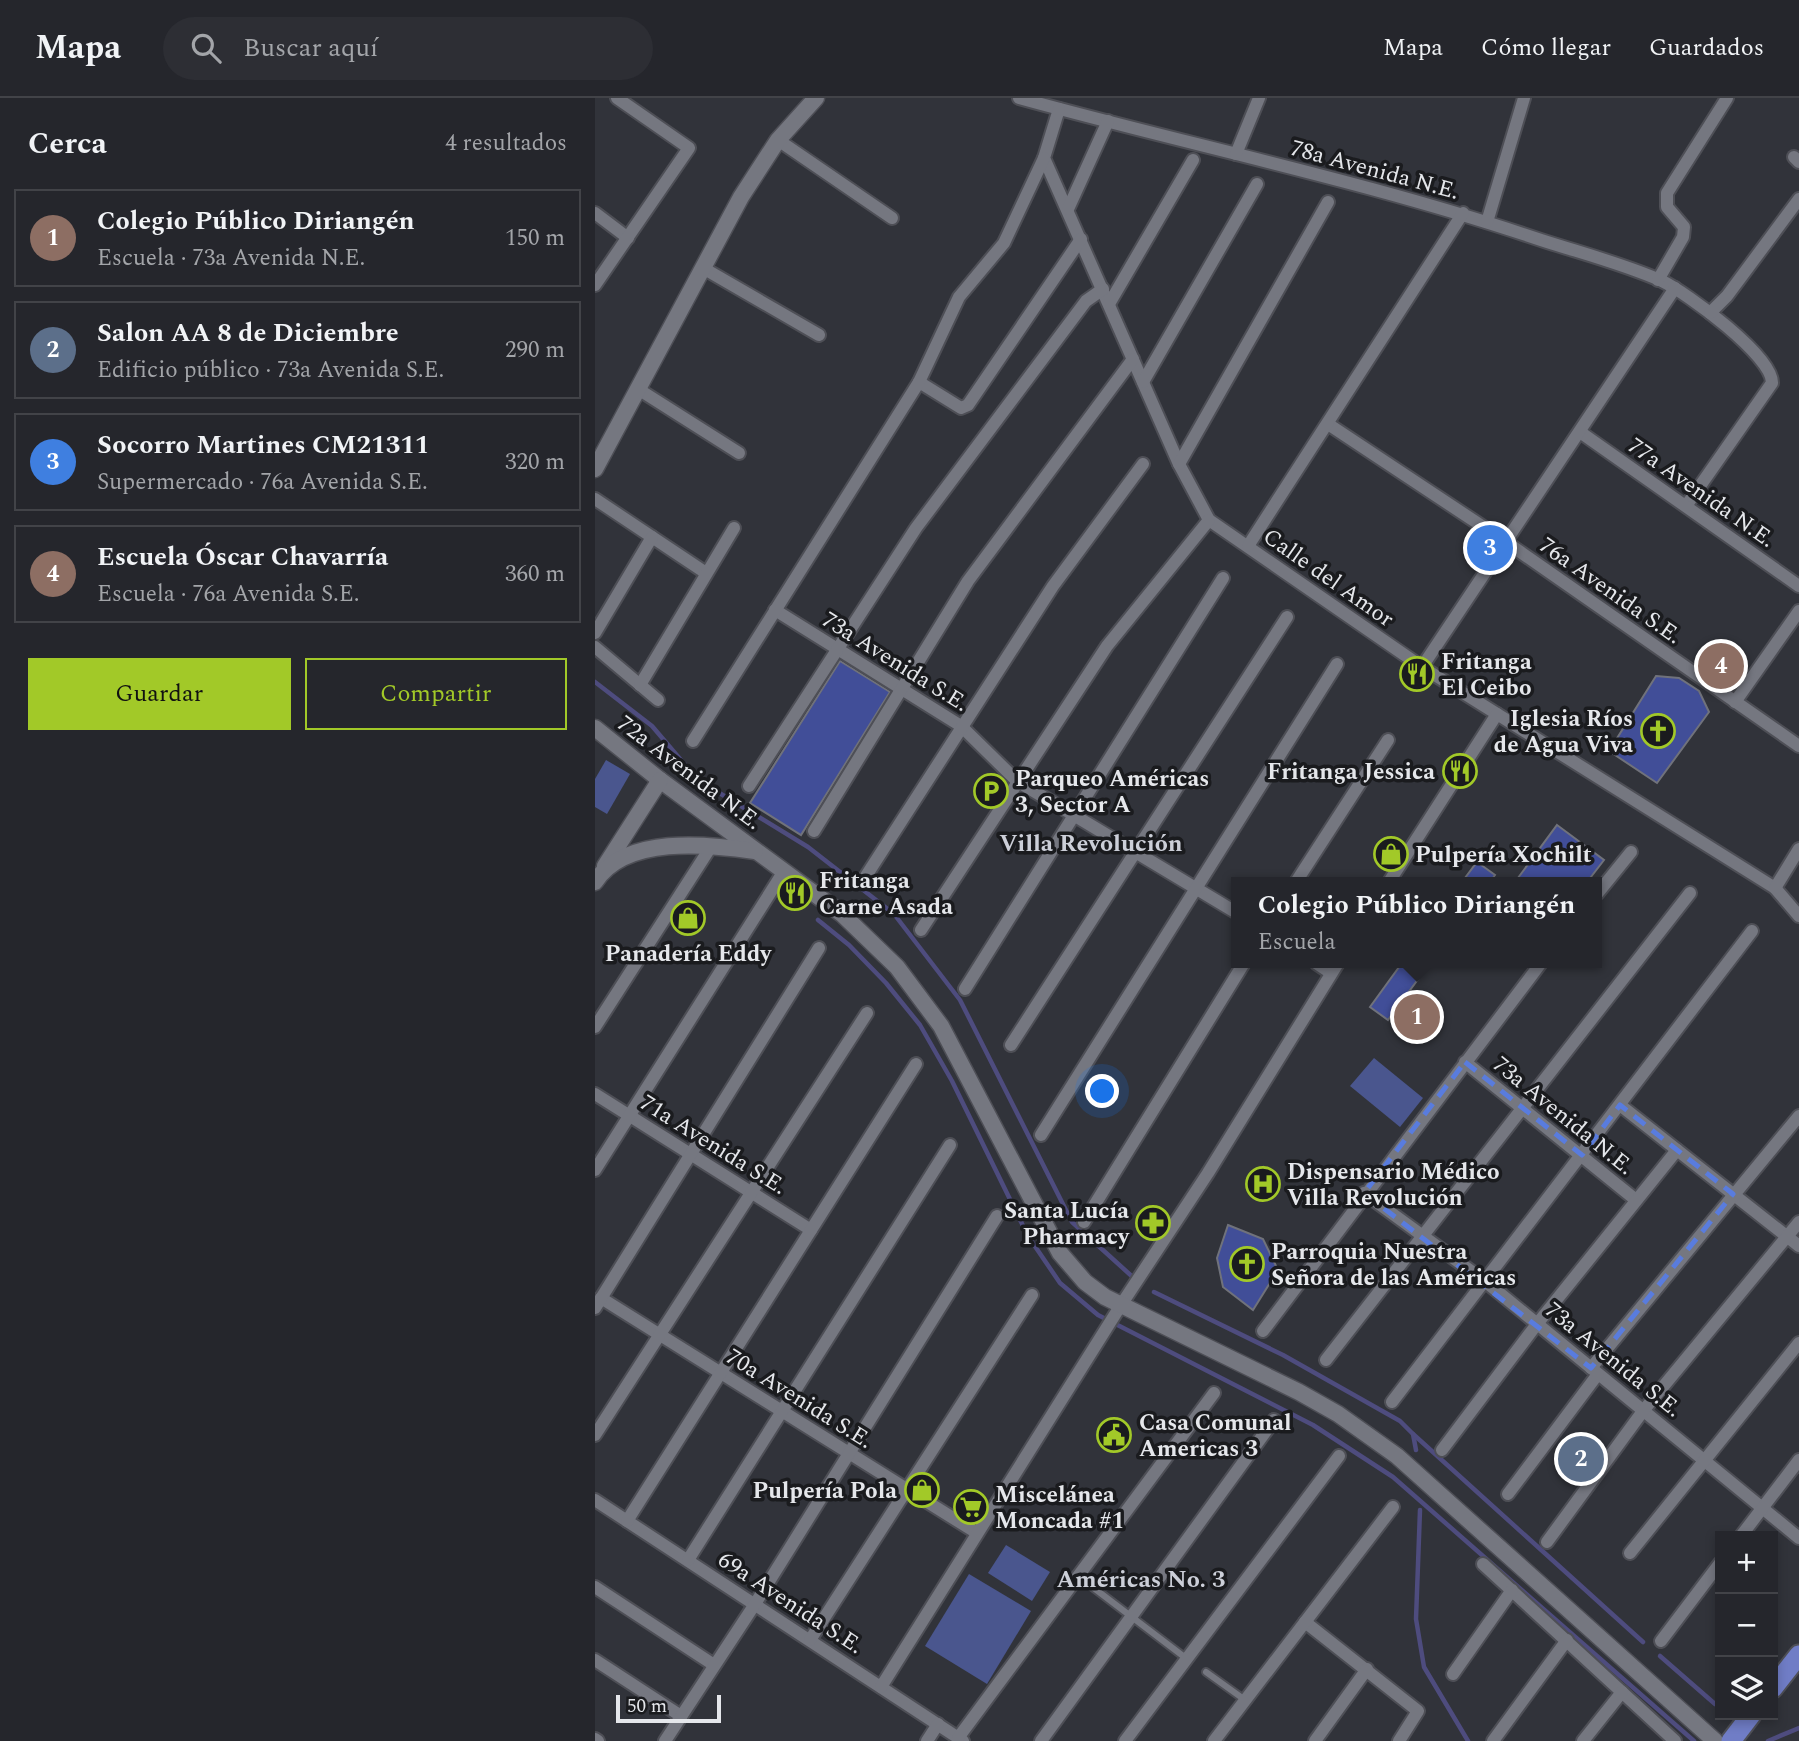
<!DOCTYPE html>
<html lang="es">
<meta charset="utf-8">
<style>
body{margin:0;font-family:Spectral,serif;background:#2d2e34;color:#f1f3f6}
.controls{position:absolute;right:21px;bottom:21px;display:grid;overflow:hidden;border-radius:0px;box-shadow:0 4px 10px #0003}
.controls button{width:63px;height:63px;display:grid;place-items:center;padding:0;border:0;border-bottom:2px solid #424348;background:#25262c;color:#f1f3f6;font:35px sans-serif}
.scale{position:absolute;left:21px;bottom:18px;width:105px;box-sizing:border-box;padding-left:7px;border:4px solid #e5e7eb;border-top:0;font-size:19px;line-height:24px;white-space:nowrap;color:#e5e7eb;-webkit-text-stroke:5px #1a1b1e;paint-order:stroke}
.you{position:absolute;left:508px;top:994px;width:24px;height:24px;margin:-18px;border:5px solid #fff;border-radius:50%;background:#1a73e8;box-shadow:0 0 0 10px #1a73e833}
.badge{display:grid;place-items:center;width:46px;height:46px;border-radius:50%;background:#a2c928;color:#fff;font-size:23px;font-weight:700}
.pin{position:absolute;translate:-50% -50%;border:4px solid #fff;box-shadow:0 2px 7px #0006}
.popup{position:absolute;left:636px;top:779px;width:371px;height:91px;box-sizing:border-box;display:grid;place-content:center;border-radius:0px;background:#25262c;filter:drop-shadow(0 2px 5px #0005);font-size:23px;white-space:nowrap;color:#a3a5a9}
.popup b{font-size:26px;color:#f1f3f6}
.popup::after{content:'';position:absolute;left:50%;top:100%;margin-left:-14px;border:14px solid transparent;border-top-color:#25262c}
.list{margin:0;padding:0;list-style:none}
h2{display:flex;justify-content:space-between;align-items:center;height:91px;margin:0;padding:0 28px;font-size:30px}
h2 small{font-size:23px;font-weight:400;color:#a3a5a9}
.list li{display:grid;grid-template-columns:46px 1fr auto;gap:21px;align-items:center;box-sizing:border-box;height:98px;margin:0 14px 14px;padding:0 14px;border:2px solid #424348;border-radius:0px}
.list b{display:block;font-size:26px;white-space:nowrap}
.list p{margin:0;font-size:23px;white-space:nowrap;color:#a3a5a9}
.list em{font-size:23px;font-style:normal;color:#a3a5a9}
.actions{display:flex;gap:14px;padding:21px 28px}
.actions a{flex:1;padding:16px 0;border:2px solid #a2c928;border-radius:0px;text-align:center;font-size:24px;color:#a2c928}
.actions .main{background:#a2c928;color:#111}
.icon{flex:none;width:38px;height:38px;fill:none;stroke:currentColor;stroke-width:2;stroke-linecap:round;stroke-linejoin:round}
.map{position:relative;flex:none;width:1204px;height:1643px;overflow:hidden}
header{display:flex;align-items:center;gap:42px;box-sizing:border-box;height:98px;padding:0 35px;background:#25262c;border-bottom:2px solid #424348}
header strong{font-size:33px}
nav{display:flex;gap:38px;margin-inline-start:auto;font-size:24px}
.search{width:490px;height:63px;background:#2d2e34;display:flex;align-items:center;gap:18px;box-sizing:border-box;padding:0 24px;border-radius:38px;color:#a3a5a9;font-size:26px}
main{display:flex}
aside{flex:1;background:#25262c}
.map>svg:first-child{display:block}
.green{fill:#4a568e}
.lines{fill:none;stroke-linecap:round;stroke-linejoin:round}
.stream{stroke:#4e4c7e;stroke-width:4.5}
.building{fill:#414e98;stroke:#70727b;stroke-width:2}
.service-casing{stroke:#4e4f56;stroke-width:10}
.minor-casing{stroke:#4e4f56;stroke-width:16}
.tertiary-casing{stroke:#4e4f56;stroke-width:19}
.primary-casing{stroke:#4e4f56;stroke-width:23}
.service{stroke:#757780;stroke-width:6}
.minor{stroke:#757780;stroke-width:12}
.tertiary{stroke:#757780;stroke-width:16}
.primary{stroke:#707dc6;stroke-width:19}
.marked{fill:none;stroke:#597cde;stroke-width:5;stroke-dasharray:14 9;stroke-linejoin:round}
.labels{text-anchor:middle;stroke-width:7;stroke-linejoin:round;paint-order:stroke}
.street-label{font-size:23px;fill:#e5e7eb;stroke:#1a1b1e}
.poi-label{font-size:23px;font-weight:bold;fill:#e5e7eb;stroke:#1a1b1e;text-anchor:start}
.neighbourhood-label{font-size:24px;font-weight:bold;fill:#cccfd8;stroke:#1a1b1e}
</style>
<header>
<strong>Mapa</strong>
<div class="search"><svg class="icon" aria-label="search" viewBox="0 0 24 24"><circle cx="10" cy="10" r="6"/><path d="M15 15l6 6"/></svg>Buscar aquí</div>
<nav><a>Mapa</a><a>Cómo llegar</a><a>Guardados</a></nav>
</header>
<main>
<aside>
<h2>Cerca<small>4 resultados</small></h2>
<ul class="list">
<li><span class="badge" style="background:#8d6e63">1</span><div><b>Colegio Público Diriangén</b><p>Escuela · 73a Avenida N.E.</p></div><em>150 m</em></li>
<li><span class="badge" style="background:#5c6f8a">2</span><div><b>Salon AA 8 de Diciembre</b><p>Edificio público · 73a Avenida S.E.</p></div><em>290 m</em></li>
<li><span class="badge" style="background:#3f7fe0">3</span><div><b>Socorro Martines CM21311</b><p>Supermercado · 76a Avenida S.E.</p></div><em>320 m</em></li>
<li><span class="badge" style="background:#8d6e63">4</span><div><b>Escuela Óscar Chavarría</b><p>Escuela · 76a Avenida S.E.</p></div><em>360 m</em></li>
</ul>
<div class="actions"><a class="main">Guardar</a><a>Compartir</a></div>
</aside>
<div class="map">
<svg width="1204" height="1643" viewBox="0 0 1204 1643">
<rect width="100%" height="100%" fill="#31333a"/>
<g class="green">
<path d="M11,662L35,676L12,716L0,709V681Z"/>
<path d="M779,960L828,1000L805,1029L755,988Z"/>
<path d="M411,1447L455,1474L437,1503L393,1475Z"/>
<path d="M374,1476L436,1513L392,1586L330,1548Z"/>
</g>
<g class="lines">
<g class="stream">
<path d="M0,584L57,628L103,682L213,749L299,816L365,902L477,1124L541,1182"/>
<path d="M223,822L254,847L291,885L325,927L357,983L433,1138L465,1185L503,1217L718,1327L798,1379L1099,1643"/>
<path d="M559,1194L688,1257L805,1323L818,1336L821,1352"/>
<path d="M818,1336L1048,1544"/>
<path d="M825,1412L821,1521L829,1569L873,1643"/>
<path d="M1065,1558L1120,1606"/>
<path d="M1173,1643L1204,1630"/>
</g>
</g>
<g class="building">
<path d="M245,563L295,594L206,737L155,705Z"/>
<path d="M1061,578L1084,580L1104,593L1114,614L1062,685L1014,653Z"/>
<path d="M962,727L1009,762L992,784H920Z"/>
<path d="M882,764L900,777L895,784H867Z"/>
<path d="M807,865H835L793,922L775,909Z"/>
<path d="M669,1069L682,1077L667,1102L654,1094Z"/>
<path d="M633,1127L668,1141L683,1172L658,1212L628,1189L622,1160Z"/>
</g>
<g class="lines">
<g class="service-casing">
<g id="service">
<path d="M483,1478L592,1561"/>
<path d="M611,1574L650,1602"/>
</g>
</g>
<g class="minor-casing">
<g id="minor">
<path d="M424,0C598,48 775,84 946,142C986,155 1029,166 1067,183C1092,195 1178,258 1177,285L1091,408"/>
<path d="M464,11L449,60L584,366L614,422L827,569L1180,790L1204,818"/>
<path d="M183,42L297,120"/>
<path d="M641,56L664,0"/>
<path d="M1199,59L1204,64"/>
<path d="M473,111L513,23"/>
<path d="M0,115L33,140"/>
<path d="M892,124L929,0"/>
<path d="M108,170L224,237"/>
<path d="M1063,182L1088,139L1089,129L1072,109V95L1132,0"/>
<path d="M0,187L94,50L22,0"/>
<path d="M514,206L598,62"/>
<path d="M1115,215L1132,198L1204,101"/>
<path d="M324,284L366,310L373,307L486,141"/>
<path d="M548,284L662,86"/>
<path d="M43,291L144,355"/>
<path d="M733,326L911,444L1204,648"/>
<path d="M985,334L1204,488"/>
<path d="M584,366L733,104"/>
<path d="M0,401L111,475"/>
<path d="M653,448L868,115"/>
<path d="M180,512L366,628L422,683L642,815"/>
<path d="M0,535L57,439"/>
<path d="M0,549L63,602"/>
<path d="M827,569L1080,190"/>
<path d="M45,587L139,430"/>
<path d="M1140,604L1204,513"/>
<path d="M98,643L324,284L364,199L409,145L449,60"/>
<path d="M154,688L321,430L491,203L508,191"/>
<path d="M219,733L373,483L538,261"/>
<path d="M271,778L458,488L548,366"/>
<path d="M701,784L793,642"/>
<path d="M794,784L902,616"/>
<path d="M1180,790L1204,751"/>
<path d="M1002,796L1036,754"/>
<path d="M326,832L512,548L614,422"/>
<path d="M721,865L736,875"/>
<path d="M370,891L628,480"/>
<path d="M0,929L117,747"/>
<path d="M416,947L692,519"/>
<path d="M870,964L1041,1102"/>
<path d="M0,996L216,1132"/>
<path d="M1025,1007L1204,1148"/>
<path d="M446,1037L742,566"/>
<path d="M0,1072L189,773"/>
<path d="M769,1095L891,1184L1204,1440"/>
<path d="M489,1124L649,865"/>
<path d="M6,1200L382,1435"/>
<path d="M0,1210L224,850"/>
<path d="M668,1233L946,865"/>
<path d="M731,1262L1095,795"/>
<path d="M996,1270L1204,1018"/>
<path d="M797,1304L1157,833"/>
<path d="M0,1337L272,915"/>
<path d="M847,1352L942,1226L1082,1052"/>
<path d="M913,1396L1003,1276"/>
<path d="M0,1402L368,1643"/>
<path d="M32,1423L321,966"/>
<path d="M1146,1438L1204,1362"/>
<path d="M952,1444L1048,1313L1204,1124"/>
<path d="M1035,1455L1204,1245"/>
<path d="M93,1462L355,1047"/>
<path d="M888,1466L1080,1643"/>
<path d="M0,1489L119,1567"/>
<path d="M710,1524L823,1613L804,1643"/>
<path d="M215,1542L437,1197"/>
<path d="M1066,1543L1125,1465"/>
<path d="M0,1562L86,1618"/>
<path d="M858,1576L917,1492"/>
<path d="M286,1589L526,1207L613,1075L743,865"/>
<path d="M363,1640L619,1295"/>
<path d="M0,1641L3,1643"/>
<path d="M70,1643L160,1506L402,1118"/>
<path d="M332,1643L343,1626"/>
<path d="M446,1643L679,1322"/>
<path d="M530,1643L744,1358"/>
<path d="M619,1643L798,1409"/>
<path d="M720,1643L772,1571"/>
<path d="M898,1643L972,1542"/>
<path d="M988,1643L1027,1594"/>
</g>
</g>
<g class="tertiary-casing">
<g id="tertiary">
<path d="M0,371L146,99L183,42L221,0"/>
<path d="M0,630L65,682L247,816L302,869L346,928L465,1155L490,1184L510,1199L704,1294L743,1316L802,1358L1120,1643"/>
<path d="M10,768L65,682"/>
<path d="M0,784C30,737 112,746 160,753"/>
</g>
</g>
<g class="primary-casing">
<g id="primary">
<path d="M1178,1590L1204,1557"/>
<path d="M1136,1643L1156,1617"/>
</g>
</g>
<use href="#service" class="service"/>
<use href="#minor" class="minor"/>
<use href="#tertiary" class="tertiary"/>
<use href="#primary" class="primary"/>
</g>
<path class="marked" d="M870,964L987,1057L1025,1007L1138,1096L996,1270L769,1095Z"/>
<defs>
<g id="restaurant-ring" transform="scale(1.75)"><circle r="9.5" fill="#1a1b1e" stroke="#a2c928" stroke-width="1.5"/><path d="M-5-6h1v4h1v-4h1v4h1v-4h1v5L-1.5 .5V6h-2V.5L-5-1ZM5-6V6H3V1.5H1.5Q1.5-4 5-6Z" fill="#a2c928"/></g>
<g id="church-ring" transform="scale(1.75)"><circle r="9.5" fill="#1a1b1e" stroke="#a2c928" stroke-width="1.5"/><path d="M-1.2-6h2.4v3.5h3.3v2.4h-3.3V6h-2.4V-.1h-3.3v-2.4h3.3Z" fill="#a2c928"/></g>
<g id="parking-ring" transform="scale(1.75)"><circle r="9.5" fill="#1a1b1e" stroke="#a2c928" stroke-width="1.5"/><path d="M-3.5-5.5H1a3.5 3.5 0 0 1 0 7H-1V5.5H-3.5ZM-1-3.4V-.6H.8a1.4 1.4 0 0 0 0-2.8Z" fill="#a2c928"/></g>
<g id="shop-ring" transform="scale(1.75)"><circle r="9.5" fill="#1a1b1e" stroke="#a2c928" stroke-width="1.5"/><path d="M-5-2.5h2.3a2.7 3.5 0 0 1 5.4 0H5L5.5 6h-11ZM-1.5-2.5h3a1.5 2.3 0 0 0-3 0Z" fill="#a2c928"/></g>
<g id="hospital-ring" transform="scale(1.75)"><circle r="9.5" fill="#1a1b1e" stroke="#a2c928" stroke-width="1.5"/><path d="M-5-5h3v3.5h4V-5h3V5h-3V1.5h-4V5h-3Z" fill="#a2c928"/></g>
<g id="pharmacy-ring" transform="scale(1.75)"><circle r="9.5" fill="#1a1b1e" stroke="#a2c928" stroke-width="1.5"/><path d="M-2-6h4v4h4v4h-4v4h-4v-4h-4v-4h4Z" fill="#a2c928"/></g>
<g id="civic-ring" transform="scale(1.75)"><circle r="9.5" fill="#1a1b1e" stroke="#a2c928" stroke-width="1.5"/><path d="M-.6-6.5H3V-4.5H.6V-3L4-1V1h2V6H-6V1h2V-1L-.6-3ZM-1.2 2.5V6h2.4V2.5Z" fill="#a2c928"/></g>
<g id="supermarket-ring" transform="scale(1.75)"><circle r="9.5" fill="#1a1b1e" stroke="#a2c928" stroke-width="1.5"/><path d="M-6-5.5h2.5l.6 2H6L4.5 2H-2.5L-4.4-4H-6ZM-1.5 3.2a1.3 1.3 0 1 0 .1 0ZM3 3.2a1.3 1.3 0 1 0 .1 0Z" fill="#a2c928"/></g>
</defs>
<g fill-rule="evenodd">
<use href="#restaurant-ring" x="822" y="576"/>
<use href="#church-ring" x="1063" y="633"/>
<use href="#restaurant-ring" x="865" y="673"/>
<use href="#parking-ring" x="396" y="693"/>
<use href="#shop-ring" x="796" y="756"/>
<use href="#restaurant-ring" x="200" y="795"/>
<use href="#shop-ring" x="93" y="820"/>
<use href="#hospital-ring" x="668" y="1086"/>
<use href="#pharmacy-ring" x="558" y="1125"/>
<use href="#church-ring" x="652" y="1166"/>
<use href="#civic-ring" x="519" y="1337"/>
<use href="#shop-ring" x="327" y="1392"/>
<use href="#supermarket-ring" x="376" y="1409"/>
</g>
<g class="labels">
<g class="street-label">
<text transform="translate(780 71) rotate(15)" y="8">78a Avenida N.E.</text>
<text transform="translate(1107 394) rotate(35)" y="8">77a Avenida N.E.</text>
<text transform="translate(734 479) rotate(35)" y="8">Calle del Amor</text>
<text transform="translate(1016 492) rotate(35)" y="8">76a Avenida S.E.</text>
<text transform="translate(301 563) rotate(32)" y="8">73a Avenida S.E.</text>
<text transform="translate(95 674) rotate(37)" y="8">72a Avenida N.E.</text>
<text transform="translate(969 1017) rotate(39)" y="8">73a Avenida N.E.</text>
<text transform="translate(119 1046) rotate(32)" y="8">71a Avenida S.E.</text>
<text transform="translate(1019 1261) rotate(39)" y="8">73a Avenida S.E.</text>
<text transform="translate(205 1300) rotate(32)" y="8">70a Avenida S.E.</text>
<text transform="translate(196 1504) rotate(33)" y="8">69a Avenida S.E.</text>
</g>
<g class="poi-label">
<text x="846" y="571">Fritanga<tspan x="846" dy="26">El Ceibo</tspan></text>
<text x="1038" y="628" text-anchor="end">Iglesia Ríos<tspan x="1038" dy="26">de Agua Viva</tspan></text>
<text x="840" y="681" text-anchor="end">Fritanga Jessica</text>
<text x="420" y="688">Parqueo Américas<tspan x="420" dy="26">3, Sector A</tspan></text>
<text x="820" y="764">Pulpería Xochilt</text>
<text x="224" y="790">Fritanga<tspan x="224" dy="26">Carne Asada</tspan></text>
<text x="93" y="863" text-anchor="middle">Panadería Eddy</text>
<text x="692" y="1081">Dispensario Médico<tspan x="692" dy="26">Villa Revolución</tspan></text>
<text x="534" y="1120" text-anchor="end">Santa Lucía<tspan x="534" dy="26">Pharmacy</tspan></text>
<text x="676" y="1161">Parroquia Nuestra<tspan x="676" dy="26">Señora de las Américas</tspan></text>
<text x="544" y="1332">Casa Comunal<tspan x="544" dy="26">Americas 3</tspan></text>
<text x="302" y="1400" text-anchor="end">Pulpería Pola</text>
<text x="400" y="1404">Miscelánea<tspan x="400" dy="26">Moncada #1</tspan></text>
</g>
<g class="neighbourhood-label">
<text x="496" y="753">Villa Revolución</text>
<text x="546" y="1489">Américas No. 3</text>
</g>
</g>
</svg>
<div class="controls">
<button>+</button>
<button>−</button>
<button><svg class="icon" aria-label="layers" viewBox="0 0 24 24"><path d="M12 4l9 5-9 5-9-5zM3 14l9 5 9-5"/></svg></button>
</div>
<div class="scale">50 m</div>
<div class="you"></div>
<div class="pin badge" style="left:822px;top:919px;background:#8d6e63">1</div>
<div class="popup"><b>Colegio Público Diriangén</b>Escuela</div>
<div class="pin badge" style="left:986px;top:1361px;background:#5c6f8a">2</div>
<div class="pin badge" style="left:895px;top:450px;background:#3f7fe0">3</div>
<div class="pin badge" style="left:1126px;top:568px;background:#8d6e63">4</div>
</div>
</main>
